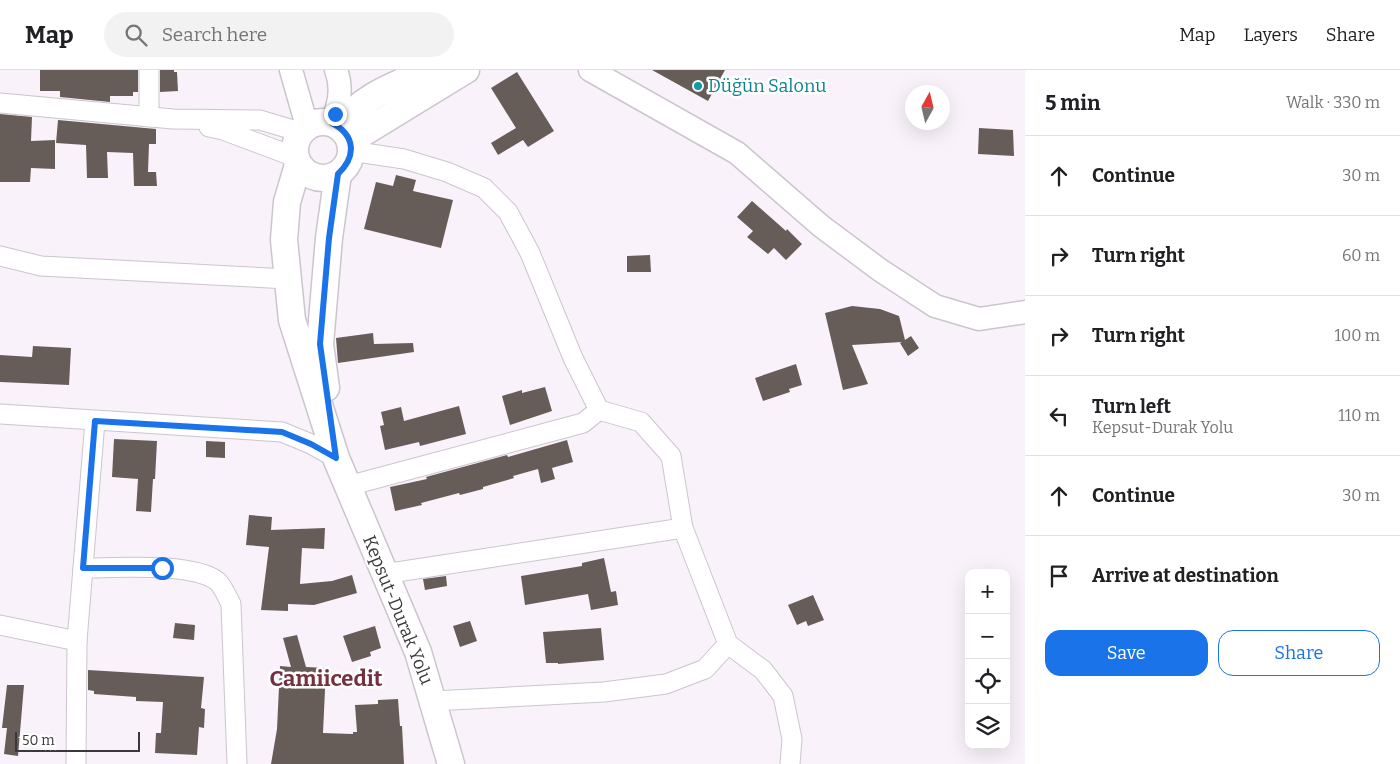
<!DOCTYPE html>
<meta charset="utf-8">
<style>
body{margin:0;font-family:Bitter,serif;background:#f2f2f2;color:#202124}
.controls{position:absolute;right:15px;bottom:15px;display:grid;overflow:hidden;border-radius:10px;box-shadow:0 5px 20px #0002}
.controls button{width:45px;height:45px;display:grid;place-items:center;padding:0;border:0;border-bottom:1px solid #e0e0e0;background:#fff;color:#202124;font:25px sans-serif}
.compass{position:absolute;left:905px;top:15px;width:45px;height:45px;border-radius:50%;background:#fff;box-shadow:0 5px 20px #0002;rotate:8deg}
.scale{position:absolute;left:15px;bottom:12px;width:125px;box-sizing:border-box;padding-left:5px;border:2px solid #3b383b;border-top:0;font-size:14px;line-height:18px;white-space:nowrap;color:#3b383b;-webkit-text-stroke:4px #fff;paint-order:stroke}
.stop{position:absolute;width:15px;height:15px;margin:-11px;border:4px solid #1a73e8;border-radius:50%;background:#fff}
.stop.end{background:#1a73e8;border-color:#fff;box-shadow:0 1px 5px #0008}
.list{margin:0;padding:0;list-style:none}
h2{display:flex;justify-content:space-between;align-items:center;height:65px;margin:0;padding:0 20px;font-size:21px}
h2 small{font-size:16px;font-weight:400;color:#757577}
.list li{display:grid;grid-template-columns:32px 1fr auto;gap:15px;align-items:center;box-sizing:border-box;height:80px;padding:0 20px;border-top:1px solid #e0e0e0}
.list b{display:block;font-size:19px;white-space:nowrap}
.list p{margin:0;font-size:16px;white-space:nowrap;color:#757577}
.list em{font-size:16px;font-style:normal;color:#757577}
.actions{display:flex;gap:10px;padding:15px 20px}
.actions a{flex:1;padding:11px 0;border:1px solid #1a73e8;border-radius:15px;text-align:center;font-size:18px;color:#1a73e8}
.actions .main{background:#1a73e8;color:#fff}
.icon{flex:none;width:28px;height:28px;fill:none;stroke:currentColor;stroke-width:2;stroke-linecap:round;stroke-linejoin:round}
.map{position:relative;flex:none;width:1025px;height:694px;overflow:hidden}
header{display:flex;align-items:center;gap:30px;box-sizing:border-box;height:70px;padding:0 25px;background:#fff;border-bottom:1px solid #e0e0e0}
header strong{font-size:24px}
nav{display:flex;gap:28px;margin-inline-start:auto;font-size:18px}
.search{width:350px;height:45px;background:#f2f2f2;display:flex;align-items:center;gap:12px;box-sizing:border-box;padding:0 18px;border-radius:28px;color:#757577;font-size:19px}
main{display:flex}
aside{flex:1;background:#fff}
.map>svg:first-child{display:block}
.building{fill:#665d59}
.lines{fill:none;stroke-linecap:round;stroke-linejoin:round}
.minor-casing{stroke:#ccc5cd;stroke-width:21}
.tertiary-casing{stroke:#ccc5cd;stroke-width:25}
.secondary-casing{stroke:#ccc5cd;stroke-width:29}
.minor{stroke:#fff;stroke-width:19}
.tertiary{stroke:#fff;stroke-width:22}
.secondary{stroke:#fff;stroke-width:26}
.route{stroke:#1a73e8;stroke-width:6}
.culture-dot{fill:#0f9aa8;stroke:#fff;stroke-width:2}
.labels{text-anchor:middle;stroke-width:5;stroke-linejoin:round;paint-order:stroke}
.culture-label{font-size:18px;fill:#0d838f;stroke:#fff;text-anchor:start}
.street-label{font-size:18px;fill:#3b383b;stroke:#fff}
.district-label{font-size:22px;font-weight:bold;fill:#752f3f;stroke:#fff}
</style>
<header>
<strong>Map</strong>
<div class="search"><svg class="icon" aria-label="search" viewBox="0 0 24 24"><circle cx="10" cy="10" r="6"/><path d="M15 15l6 6"/></svg>Search here</div>
<nav><a>Map</a><a>Layers</a><a>Share</a></nav>
</header>
<main>
<div class="map">
<svg width="1025" height="694" viewBox="0 0 1025 694">
<rect width="100%" height="100%" fill="#f9f2fa"/>
<g class="building">
<path d="M40,0H138V22H133V26H110V32L60,27V21H40Z"/>
<path d="M160,0H174V2H177L178,21L160,22Z"/>
<path d="M652,0H725L708,31Z"/>
<path d="M517,2L554,61L528,77L523,70L498,85L491,73L516,58L491,18Z"/>
<path d="M0,44L32,47L31,71L55,70V99L31,98L30,112H0Z"/>
<path d="M58,50L156,59V74H149L148,102H156L157,116H134L133,83L107,82L108,108H87L86,75L56,73Z"/>
<path d="M979,58L1013,60L1014,86L978,84Z"/>
<path d="M396,105L416,110L413,121L453,130L441,178L364,159L376,112L393,116Z"/>
<path d="M752,131L786,161L787,159L802,174L786,190L774,178L768,184L747,167L753,161L737,147Z"/>
<path d="M650,185L651,202H627V186Z"/>
<path d="M852,236L880,239L899,246L905,270L911,266L919,278L908,286L900,273L902,272L852,275L868,314L843,320L825,243Z"/>
<path d="M373,263L374,274L413,273L414,282L338,293L336,268Z"/>
<path d="M33,276L71,278L69,315L0,312V285L32,287Z"/>
<path d="M796,294L802,315L789,319L790,322L763,331L755,308Z"/>
<path d="M545,317L552,341L510,355L502,326L522,320V323Z"/>
<path d="M459,336L466,364L420,376L419,372L385,380L380,356L384,355L381,342L401,337L404,351Z"/>
<path d="M114,369L157,371L155,409H153L151,442L136,441L138,409L112,407Z"/>
<path d="M567,370L573,392L552,398L555,409L541,413L538,399L513,406L514,408L483,417V419L460,425L459,423L421,433L422,435L395,441L390,417L427,409L426,407L507,385L508,387Z"/>
<path d="M206,371L225,372V388L206,387Z"/>
<path d="M249,445L272,447L271,460L325,458L324,479L302,478L300,514L332,511L352,505L357,523L314,535L288,534V541L261,540L269,477L246,475Z"/>
<path d="M604,488L611,522L616,521L618,535L591,540L588,524L525,535L521,506L582,496V493Z"/>
<path d="M446,506L447,516L425,520L423,509Z"/>
<path d="M813,525L824,550L808,556L806,551L797,555L788,535Z"/>
<path d="M470,551L477,571L460,577L453,556Z"/>
<path d="M175,553L195,555L194,570L173,568Z"/>
<path d="M375,556L381,578L370,582L371,586L352,592L343,566Z"/>
<path d="M601,558L604,590L558,594V593H546L543,562Z"/>
<path d="M297,565L306,597L326,598L323,663L353,664V662H357L355,635L378,634V630L398,629L400,656H402L404,694H271L277,659L280,596L291,597L283,568Z"/>
<path d="M88,600L204,607L201,638L205,639L204,658L199,657L197,685L155,683L156,663H161L163,632L136,631V627L94,624V621L88,620Z"/>
<path d="M7,615H24L18,686L4,684L7,658H2Z"/>
</g>
<g class="lines">
<g class="minor-casing">
<g id="minor">
<path d="M149,0V47"/>
<path d="M0,33L173,49L260,50L300,62"/>
<path d="M209,57L223,60L295,87"/>
<path d="M351,81L404,89L447,102L484,118L508,142L530,183L573,288L599,340L641,352L671,386L683,458L728,574L763,600L783,626L792,669L790,694"/>
<path d="M0,186L41,196L288,209"/>
<path d="M0,344L282,362L311,374L336,388"/>
<path d="M348,416L583,353L599,340"/>
<path d="M83,498C115,498 192,492 217,511C223,516 227,527 231,534L237,694"/>
<path d="M384,504L683,458"/>
<path d="M0,555L77,571"/>
<path d="M433,631L604,622L666,614L705,599L728,574"/>
<path d="M76,694L77,571L95,351"/>
</g>
</g>
<g class="tertiary-casing">
<g id="tertiary">
<path d="M291,0L307,56"/>
<path d="M590,0L737,83L821,156L880,200L935,236L979,249L1025,242"/>
<path d="M332,53C339,34 343,18 336,0"/>
</g>
</g>
<g class="secondary-casing">
<g id="secondary">
<circle cx="323" cy="80" r="28"/>
<path d="M340,57C360,26 398,14 430,0"/>
<path d="M350,71L466,0"/>
<path d="M298,95L287,132L284,170L292,250L336,388L418,582L451,694"/>
<path d="M326,318L320,274L329,168L338,104"/>
</g>
</g>
<use href="#minor" class="minor"/>
<use href="#tertiary" class="tertiary"/>
<use href="#secondary" class="secondary"/>
</g>
<g class="lines">
<path class="route" d="M162,498H83L95,351L282,362L311,374L336,388L320,274L329,168L338,104C357,86 355,65 332,53L335,44"/>
</g>
<circle class="culture-dot" cx="698" cy="16" r="5"/>
<g class="labels">
<g class="culture-label">
<text x="708" y="22">Düğün Salonu</text>
</g>
<g class="street-label">
<text transform="translate(398 540) rotate(68)" y="6">Kepsut-Durak Yolu</text>
</g>
<g class="district-label">
<text x="326" y="616">Camiicedit</text>
</g>
</g>
</svg>
<div class="controls">
<button>+</button>
<button>−</button>
<button><svg class="icon" aria-label="locate" viewBox="0 0 24 24"><circle cx="12" cy="12" r="6"/><path d="M12 2v4M12 18v4M2 12h4M18 12h4"/></svg></button>
<button><svg class="icon" aria-label="layers" viewBox="0 0 24 24"><path d="M12 4l9 5-9 5-9-5zM3 14l9 5 9-5"/></svg></button>
</div>
<svg class="compass" viewBox="-18 -18 36 36"><path d="M0-13l5 13h-10z" fill="#e53935"/><path d="M0 13l5-13h-10z" fill="#757577"/></svg>
<div class="scale">50 m</div>
<div class="stop" style="left:162px;top:498px"></div>
<div class="stop end" style="left:335px;top:44px"></div>
</div>
<aside>
<h2>5 min<small>Walk · 330 m</small></h2>
<ul class="list">
<li><svg class="icon" aria-label="ahead" viewBox="0 0 24 24"><path d="M12 20V5M6 11l6-6 6 6"/></svg><div><b>Continue</b></div><em>30 m</em></li>
<li><svg class="icon" aria-label="right" viewBox="0 0 24 24"><path d="M7 20v-9h11M14 6l5 5-5 5"/></svg><div><b>Turn right</b></div><em>60 m</em></li>
<li><svg class="icon" aria-label="right" viewBox="0 0 24 24"><path d="M7 20v-9h11M14 6l5 5-5 5"/></svg><div><b>Turn right</b></div><em>100 m</em></li>
<li><svg class="icon" aria-label="left" viewBox="0 0 24 24"><path d="M17 20v-9H6M10 6l-5 5 5 5"/></svg><div><b>Turn left</b><p>Kepsut-Durak Yolu</p></div><em>110 m</em></li>
<li><svg class="icon" aria-label="ahead" viewBox="0 0 24 24"><path d="M12 20V5M6 11l6-6 6 6"/></svg><div><b>Continue</b></div><em>30 m</em></li>
<li><svg class="icon" aria-label="arrive" viewBox="0 0 24 24"><path d="M6 21V4h12l-3 4 3 4H6"/></svg><div><b>Arrive at destination</b></div></li>
</ul>
<div class="actions"><a class="main">Save</a><a>Share</a></div>
</aside>
</main>
